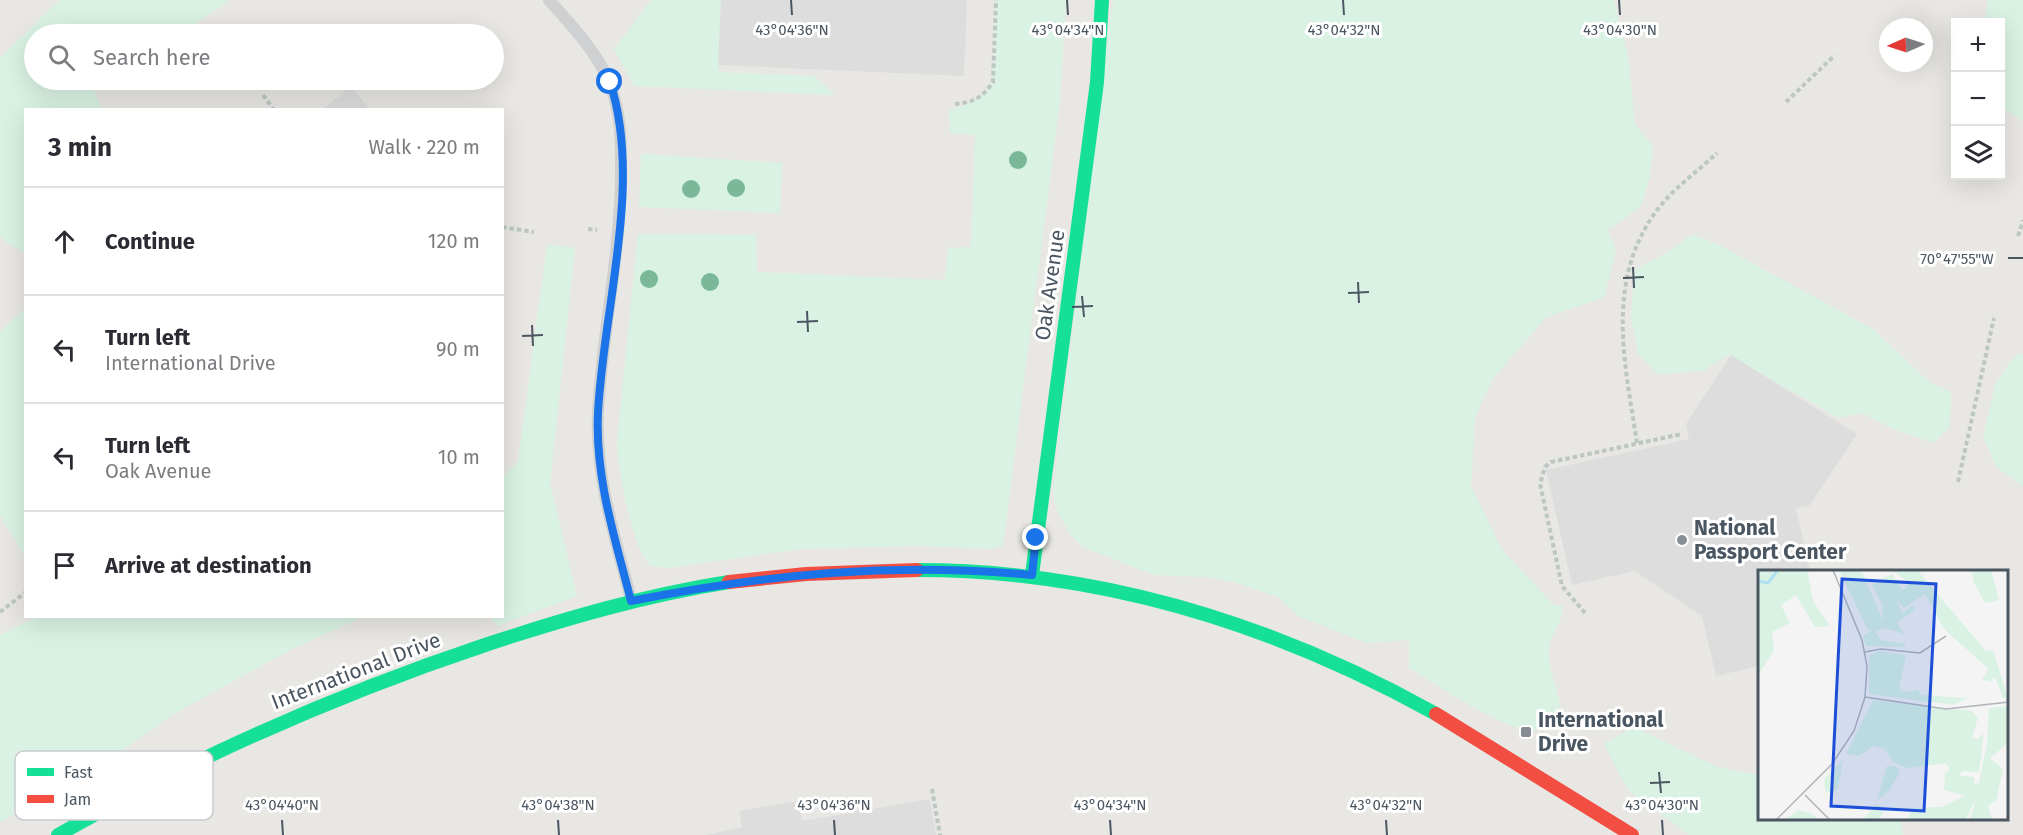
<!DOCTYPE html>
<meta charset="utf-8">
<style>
body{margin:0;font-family:"Fira Sans",sans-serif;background:#f7f7f7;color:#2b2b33}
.controls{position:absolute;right:18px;top:18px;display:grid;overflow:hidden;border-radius:0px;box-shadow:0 6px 24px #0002}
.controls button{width:54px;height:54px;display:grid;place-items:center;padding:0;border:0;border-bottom:2px solid #e1e1e2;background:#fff;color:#2b2b33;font:30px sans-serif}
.compass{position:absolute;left:1879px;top:18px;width:54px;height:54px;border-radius:50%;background:#fff;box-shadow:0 6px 24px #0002;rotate:267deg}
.stop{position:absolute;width:18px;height:18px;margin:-14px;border:4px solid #1a73e8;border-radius:50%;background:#fff}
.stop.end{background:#1a73e8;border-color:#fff;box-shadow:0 2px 6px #0008}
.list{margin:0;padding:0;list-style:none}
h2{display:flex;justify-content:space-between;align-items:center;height:78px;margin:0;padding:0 24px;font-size:26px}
h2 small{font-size:20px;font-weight:400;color:#7c7c81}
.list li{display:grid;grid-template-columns:39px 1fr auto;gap:18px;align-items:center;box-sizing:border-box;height:108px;padding:0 24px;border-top:2px solid #e1e1e2}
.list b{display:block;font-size:22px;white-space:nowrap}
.list p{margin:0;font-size:20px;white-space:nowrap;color:#7c7c81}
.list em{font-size:20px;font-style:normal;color:#7c7c81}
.icon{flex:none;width:33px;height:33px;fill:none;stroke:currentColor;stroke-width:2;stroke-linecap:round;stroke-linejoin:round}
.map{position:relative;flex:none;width:2023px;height:835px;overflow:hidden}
.search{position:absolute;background:#fff;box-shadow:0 6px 24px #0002;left:24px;top:24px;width:480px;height:66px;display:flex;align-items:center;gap:15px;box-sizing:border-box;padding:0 21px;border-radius:33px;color:#7c7c81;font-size:22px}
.panel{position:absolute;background:#fff;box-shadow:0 6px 24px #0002;left:24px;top:108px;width:480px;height:510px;border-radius:0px}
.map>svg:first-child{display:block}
.commercial{fill:#e8e7e3;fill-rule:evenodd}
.green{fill:#d9f2e3}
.building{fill:#ddddde}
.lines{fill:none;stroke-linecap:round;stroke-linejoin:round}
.path{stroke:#bcc7c4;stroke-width:4;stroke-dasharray:4.5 3;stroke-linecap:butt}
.lane{stroke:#ced0d2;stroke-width:12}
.fast{stroke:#16e098;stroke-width:14}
.jam{stroke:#f24e42;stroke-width:14}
.tree{fill:#7ab899}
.route{stroke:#1a73e8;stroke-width:8}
.ticks{fill:none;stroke:#4a5661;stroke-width:2}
.poi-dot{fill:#868d94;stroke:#fff;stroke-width:2}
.labels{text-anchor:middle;stroke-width:6;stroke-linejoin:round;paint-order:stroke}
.street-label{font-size:21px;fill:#4a5661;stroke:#fff}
.poi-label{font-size:21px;font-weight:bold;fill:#4a5661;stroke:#fff;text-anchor:start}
.inset-river{fill:none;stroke:#aee2f0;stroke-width:3}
.inset-road{fill:none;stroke:#b0b5b9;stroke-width:1.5}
.view{fill:#1d4ed8;fill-opacity:0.15;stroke:#1d4ed8;stroke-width:3}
.inset-edge{fill:none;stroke:#4a5661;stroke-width:3}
.key{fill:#fff;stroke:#c9ccd0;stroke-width:1.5}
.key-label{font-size:16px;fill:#4a5661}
.ticks-label{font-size:15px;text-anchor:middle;fill:#4a5661;stroke:#fff;stroke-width:6;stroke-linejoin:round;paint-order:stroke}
</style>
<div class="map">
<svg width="2023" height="835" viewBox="0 0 2023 835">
<rect width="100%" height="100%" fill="#f4f4f4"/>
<path class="commercial" d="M0,0H2023V835H0ZM1956,22H2000V176H1956ZM1888,27H1924V63H1888ZM34,34H494V80H34ZM26,110H502V616H26ZM1759,571H2006V818H1759Z"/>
<g class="green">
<path d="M59,0H230L181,34H34V80H113L94,92L102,109L26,110L25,254L0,237V58Z"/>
<path d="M651,0H721L719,72L814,76L835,95L634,86L614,49Z"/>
<path d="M996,0H1066L1060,101L1003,545L991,549L920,546L800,549L667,568L650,565C632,548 618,469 617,443L638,234L756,235L757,272L945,280L948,248L971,247L975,135L950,133L949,110C969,104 981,100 993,82Z"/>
<path d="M1113,0H1614L1628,55L1635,124L1653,146L1650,176L1641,206L1608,230L1616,251L1604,297L1545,318L1493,379L1475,417L1471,486L1502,550L1553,604L1563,607C1561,625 1553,630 1550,643C1545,664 1557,685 1560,705C1555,715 1550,726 1539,730C1512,737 1435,683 1409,668V640L1367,643L1298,616L1278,597L1234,582L1203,577L1154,575L1083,547L1069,533L1057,510L1053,492Z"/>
<path d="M1988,0H2023V121L2001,107L2000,22H1984Z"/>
<path d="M641,154L782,163L780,213L639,207Z"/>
<path d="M1693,234L1721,246L1873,329L1929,382L1951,392L1950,426L1934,443L1898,431L1862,413L1839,418L1728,355L1703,371L1657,374L1638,353L1631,317L1634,270L1666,253Z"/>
<path d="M547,244L575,248L550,484L577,596L497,626L490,617L502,616L503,476L518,462Z"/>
<path d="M25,309V556L0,516V331Z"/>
<path d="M2017,354H2023V486L1996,467L1983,436L1996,382Z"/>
<path d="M38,616H363V617L294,648L172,715L98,768L0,822V635Z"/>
<path d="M1634,727L1717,767L1759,775V818L1901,819L1903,835H1689L1628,790L1604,744Z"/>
</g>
<g class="building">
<path d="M721,0H967L964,76L718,65Z"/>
<path d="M351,86L370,110H322Z"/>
<path d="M1731,355L1857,434L1809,506L1796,508L1810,571H1759V666L1716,676L1702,616L1635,571L1572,585L1546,470L1689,439L1686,424Z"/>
<path d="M930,799L936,835H705L742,827L739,811L799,801L802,821Z"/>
</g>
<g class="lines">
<g class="path">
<path d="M263,95L274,110"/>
<path d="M1786,102L1835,55"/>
<path d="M955,104C974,102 982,98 993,82L996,0"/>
<path d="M502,227L534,232"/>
<path d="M588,229L597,230"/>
<path d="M2018,236L2023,220"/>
<path d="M1637,443C1625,364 1605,283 1655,213C1671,190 1697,172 1717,153"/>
<path d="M1958,482L1994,318"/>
<path d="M0,612L26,592"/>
<path d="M1585,613L1562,586L1540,484L1545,467L1551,462L1682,434"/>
<path d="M932,789L940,835"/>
</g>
<path class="lane" d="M549,0C571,25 598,53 610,84C622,115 621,146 621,178C620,257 602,334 598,412C595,477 615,537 631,599"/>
<g class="fast">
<path d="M917,570C1103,570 1274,624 1436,714"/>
<path d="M1032,575L1097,82L1102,0"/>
<path d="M58,835C195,757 338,694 488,644C567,618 646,595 729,582"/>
</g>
<g class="jam">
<path d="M729,582L806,574L917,570"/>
<path d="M1436,714L1632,835"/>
</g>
</g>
<g class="tree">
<circle cx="1018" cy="160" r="9"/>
<circle cx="736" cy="188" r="9"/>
<circle cx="691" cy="189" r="9"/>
<circle cx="649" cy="279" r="9"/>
<circle cx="710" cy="282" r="9"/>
</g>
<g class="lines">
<path class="route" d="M610,82C643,183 603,309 598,413C595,478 615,538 631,601C768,574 893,562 1032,575L1036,538"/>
</g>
<path class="ticks" d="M791,0L792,15M1067,0L1068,15M1343,0L1344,15M1619,0L1620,15M2008,258H2023M1633,267L1634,288M1623,278L1644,277M1358,282L1359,303M1348,293L1369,292M1082,296L1084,317M1072,307L1093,306M807,311L808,332M797,322L818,321M532,325L533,346M522,336L543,335M1659,772L1661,793M1650,783L1670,782M282,820L283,835M558,820L559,835M834,820L835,835M1110,820L1111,835M1386,820L1387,835M1662,820L1663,835"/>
<g class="poi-dot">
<circle cx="1682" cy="540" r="6"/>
<rect x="1520" y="726" width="12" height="12" rx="3"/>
</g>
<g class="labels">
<g class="street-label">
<text transform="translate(1050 285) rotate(-82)" y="7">Oak Avenue</text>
<text transform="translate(356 671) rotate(-21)" y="7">International Drive</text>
</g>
<g class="poi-label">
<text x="1694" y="535">National<tspan x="1694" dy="24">Passport Center</tspan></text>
<text x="1538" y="727">International<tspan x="1538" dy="24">Drive</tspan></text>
</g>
</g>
<g transform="translate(1758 570)">
<rect width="250" height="250" fill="#f4f4f4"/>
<path d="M0,0H49L55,31L72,56L57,57L38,25L23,35L32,53L14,62L16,81L0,105ZM81,0H103L125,51L124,34L114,15L134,4L145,21L151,13L138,3L126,0H159L228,81L235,80L250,128H245L237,107L232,112L224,109L231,99L186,59L167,24L146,38L139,30L144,43L154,36L157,39L139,53L147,64L126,58L117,62L123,70L147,74V77L108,76L105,66L115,60H110ZM214,0H233L241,30L227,33L215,11ZM122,81L148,85L141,118L145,122L160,120L163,125L210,128L195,135L111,124V85ZM115,130L214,141L220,147L214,168L220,169L226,163L221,202L204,201L201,206L216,207V214L221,213L229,174L231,138L250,136V173L232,188L245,199L238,231L230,235L234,250H212L218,229L207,250H150L154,238L183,237L207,226L186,220L187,202L192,200L188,193L149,198L135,192L127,179L115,176L101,186L88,184ZM85,190L80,219L72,223L67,220L66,209ZM129,196H138L142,203L130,222L119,230ZM118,234L127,238L121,250H105ZM41,240L53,243L61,250H26Z" fill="#d9f2e3"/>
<path class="inset-river" d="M0,11L10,13L20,0"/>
<path class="inset-road" d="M107,82L123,79L162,83L188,66M107,127L188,139L251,132M47,225L72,250M18,250L74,194L96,161L107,127L109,96L104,70L75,0"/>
<path class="view" d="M84,9L178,14L166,241L73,236Z"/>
<rect width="250" height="250" class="inset-edge"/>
</g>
<rect x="15" y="751" width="198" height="69" rx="9" class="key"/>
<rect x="27" y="768" width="27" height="8" fill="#16e098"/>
<rect x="27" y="795" width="27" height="8" fill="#f24e42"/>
<g class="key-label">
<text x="64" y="778">Fast</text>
<text x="64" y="805">Jam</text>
</g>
<g class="ticks-label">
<text x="792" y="35">43°04'36"N</text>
<text x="1068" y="35">43°04'34"N</text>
<text x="1344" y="35">43°04'32"N</text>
<text x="1620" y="35">43°04'30"N</text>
<text x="1957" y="264">70°47'55"W</text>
<text x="282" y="810">43°04'40"N</text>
<text x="558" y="810">43°04'38"N</text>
<text x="834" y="810">43°04'36"N</text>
<text x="1110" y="810">43°04'34"N</text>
<text x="1386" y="810">43°04'32"N</text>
<text x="1662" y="810">43°04'30"N</text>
</g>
</svg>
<div class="controls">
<button>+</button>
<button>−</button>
<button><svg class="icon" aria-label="layers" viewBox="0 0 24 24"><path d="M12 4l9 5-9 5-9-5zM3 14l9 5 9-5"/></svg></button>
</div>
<svg class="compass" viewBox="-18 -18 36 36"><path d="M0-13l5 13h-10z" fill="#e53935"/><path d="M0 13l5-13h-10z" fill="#7c7c81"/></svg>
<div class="stop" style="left:610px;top:82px"></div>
<div class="stop end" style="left:1036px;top:538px"></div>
<div class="search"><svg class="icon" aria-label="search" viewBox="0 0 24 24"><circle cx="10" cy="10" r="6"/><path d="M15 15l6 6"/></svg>Search here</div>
<section class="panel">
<h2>3 min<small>Walk · 220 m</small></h2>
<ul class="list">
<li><svg class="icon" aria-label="ahead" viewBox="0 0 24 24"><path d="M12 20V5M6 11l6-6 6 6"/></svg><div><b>Continue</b></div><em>120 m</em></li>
<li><svg class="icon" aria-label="left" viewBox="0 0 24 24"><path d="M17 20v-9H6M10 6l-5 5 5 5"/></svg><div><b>Turn left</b><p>International Drive</p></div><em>90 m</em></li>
<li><svg class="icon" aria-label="left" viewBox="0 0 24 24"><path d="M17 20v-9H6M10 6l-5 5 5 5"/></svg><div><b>Turn left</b><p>Oak Avenue</p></div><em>10 m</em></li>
<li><svg class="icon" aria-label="arrive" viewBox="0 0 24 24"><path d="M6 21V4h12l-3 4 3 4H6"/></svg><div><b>Arrive at destination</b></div></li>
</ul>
</section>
</div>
